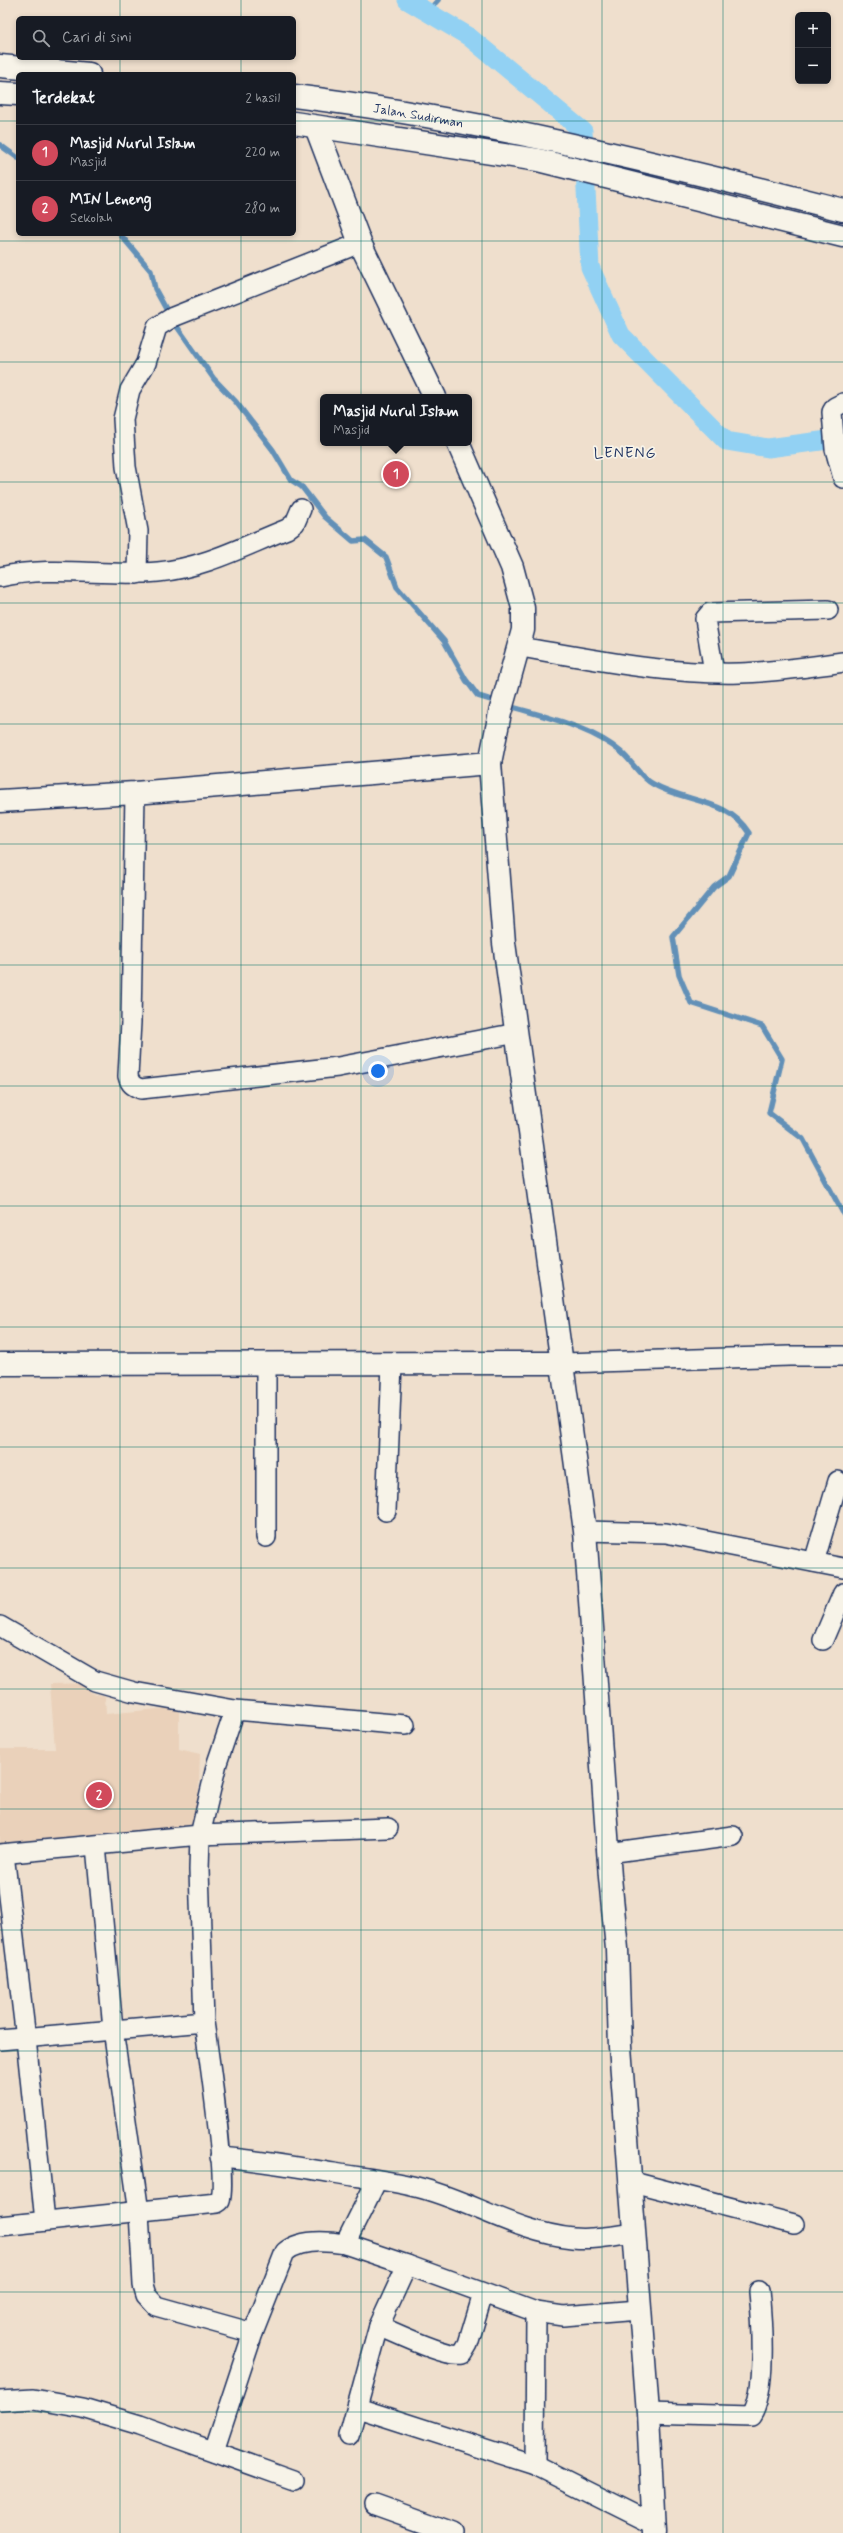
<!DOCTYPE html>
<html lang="id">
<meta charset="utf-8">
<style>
body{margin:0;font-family:Mynerve,sans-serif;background:#242831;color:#f1f3f6}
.controls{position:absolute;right:12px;top:12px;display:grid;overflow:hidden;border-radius:6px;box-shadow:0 2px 6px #0003}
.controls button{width:36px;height:36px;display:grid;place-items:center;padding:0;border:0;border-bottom:1px solid #363941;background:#171b24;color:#f1f3f6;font:20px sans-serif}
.you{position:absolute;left:378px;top:1071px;width:14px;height:14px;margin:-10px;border:3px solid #fff;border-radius:50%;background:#1a73e8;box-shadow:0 0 0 6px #1a73e833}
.badge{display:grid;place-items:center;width:26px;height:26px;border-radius:50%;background:#d1495b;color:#fff;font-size:13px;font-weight:700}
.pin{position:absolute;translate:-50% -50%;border:2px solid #fff;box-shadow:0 1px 4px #0006}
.popup{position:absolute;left:320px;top:394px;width:152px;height:52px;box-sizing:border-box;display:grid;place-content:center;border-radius:6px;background:#171b24;filter:drop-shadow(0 1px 3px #0005);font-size:13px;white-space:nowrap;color:#9ea1a6}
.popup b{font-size:15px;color:#f1f3f6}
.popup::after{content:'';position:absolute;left:50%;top:100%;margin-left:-8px;border:8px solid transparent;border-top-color:#171b24}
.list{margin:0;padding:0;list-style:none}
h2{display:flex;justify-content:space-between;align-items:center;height:52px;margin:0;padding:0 16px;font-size:17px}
h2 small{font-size:13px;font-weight:400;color:#9ea1a6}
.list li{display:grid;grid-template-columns:26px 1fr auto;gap:12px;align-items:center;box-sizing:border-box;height:56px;padding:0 16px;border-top:1px solid #363941}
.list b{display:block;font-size:15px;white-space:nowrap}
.list p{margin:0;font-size:13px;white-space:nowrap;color:#9ea1a6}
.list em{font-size:13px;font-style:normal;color:#9ea1a6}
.icon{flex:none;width:22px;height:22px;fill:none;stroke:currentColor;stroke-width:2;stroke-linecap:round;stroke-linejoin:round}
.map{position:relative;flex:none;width:843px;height:2533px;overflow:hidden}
.search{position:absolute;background:#171b24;box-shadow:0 2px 6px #0003;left:16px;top:16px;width:280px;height:44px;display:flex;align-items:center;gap:10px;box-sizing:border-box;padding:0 14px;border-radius:6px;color:#9ea1a6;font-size:15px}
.panel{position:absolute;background:#171b24;box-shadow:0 2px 6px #0003;left:16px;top:72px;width:280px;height:164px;border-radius:6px}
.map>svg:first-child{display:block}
.built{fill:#ead1ba}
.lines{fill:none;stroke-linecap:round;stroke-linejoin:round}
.stream{stroke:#6290b7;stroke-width:5.5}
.canal{stroke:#92d1f3;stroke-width:19}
.minor-casing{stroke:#1b2f5e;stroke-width:22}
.tertiary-casing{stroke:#1b2f5e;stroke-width:25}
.primary-casing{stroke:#1b2f5e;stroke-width:25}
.minor{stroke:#f7f3e8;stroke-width:19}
.tertiary{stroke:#f7f3e8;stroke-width:22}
.primary{stroke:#f7f3e8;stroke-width:22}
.grid{fill:none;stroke:#0f766e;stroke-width:1;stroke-opacity:0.55}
.labels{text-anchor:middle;stroke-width:3.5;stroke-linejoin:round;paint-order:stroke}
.street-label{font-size:13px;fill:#1b2f5e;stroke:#f7f3e8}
.quarter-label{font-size:15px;letter-spacing:1px;fill:#1b2f5e;stroke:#f7f3e8}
</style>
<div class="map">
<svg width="843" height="2533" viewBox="0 0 843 2533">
<rect width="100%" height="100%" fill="#efdfcd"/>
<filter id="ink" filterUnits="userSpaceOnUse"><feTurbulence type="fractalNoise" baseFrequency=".025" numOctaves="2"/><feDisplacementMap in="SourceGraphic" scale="8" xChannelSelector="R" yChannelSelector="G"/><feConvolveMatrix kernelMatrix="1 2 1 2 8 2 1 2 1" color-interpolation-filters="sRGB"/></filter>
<g filter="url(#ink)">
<path class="built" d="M90,1683L89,1692L105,1696L106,1714L179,1707V1749L200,1754L197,1835L0,1851V1749H55L50,1684Z"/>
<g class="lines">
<g class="stream">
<path d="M427,12L438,0"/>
<path d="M0,145L18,158"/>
<path d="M120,234L151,271L155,289L171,318L214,379L236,402L273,450L291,480L302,487L325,517L353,541L365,540L386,557L397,587L444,641L466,680L478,696L498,702"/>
<path d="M506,705C544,717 590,726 621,752C632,761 640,777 653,784C686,803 727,798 749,833L729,876L714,887L673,937L679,975L691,1003L762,1026L782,1059L769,1113L803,1139L843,1213"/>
</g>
<path class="canal" d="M407,0L468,36L583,131L590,267L621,335L726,441L768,448L843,438"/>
<g class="minor-casing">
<g id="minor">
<path d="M843,403L835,407L832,412L835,449L843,478"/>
<path d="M137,574L138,531L126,467L123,419L130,390L146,363L157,327L173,317L360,243"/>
<path d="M0,577C53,565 105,577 158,572C204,568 244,546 287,529L295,523L301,509"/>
<path d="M520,647C592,659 667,675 740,673C775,672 809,667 843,662"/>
<path d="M714,672L705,619L710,613L828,610"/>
<path d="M135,793L131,1022L128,1076C130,1084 133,1086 141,1089L338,1067L517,1033"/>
<path d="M563,1363L790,1356H843"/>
<path d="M386,1511L392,1364"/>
<path d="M585,1531L666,1533L843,1568"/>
<path d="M266,1537V1364"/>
<path d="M814,1562L838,1481"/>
<path d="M0,1626L95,1681L134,1692L235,1710"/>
<path d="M823,1640L843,1593"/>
<path d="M96,1846L113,2029L139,2212L143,2285L146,2295L156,2306L253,2333L214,2451"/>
<path d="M608,1853L733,1836"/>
<path d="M0,1854L200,1835L217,1763L235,1710L405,1725"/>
<path d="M4,1854L26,2039L45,2221"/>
<path d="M204,2022L199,1870L200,1835L388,1828"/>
<path d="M0,2040L204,2022C208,2050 228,2184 220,2201L217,2203L0,2226"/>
<path d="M220,2157C259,2160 296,2167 334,2173C364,2178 394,2181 424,2189C474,2203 520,2233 573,2238C593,2240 614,2236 633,2233"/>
<path d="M377,2180L345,2244L407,2265"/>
<path d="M629,2181L794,2224"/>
<path d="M379,2326C396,2333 447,2358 462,2354L468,2344L483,2294"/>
<path d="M253,2333L285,2252C300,2239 327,2241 345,2244"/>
<path d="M0,2401L33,2399L83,2408L140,2425L294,2480"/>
<path d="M358,2408L535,2465L653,2524"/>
<path d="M648,2413L751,2416C767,2393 762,2320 759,2291"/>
<path d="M349,2436L379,2326L407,2265L536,2312L563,2316L639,2310"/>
<path d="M535,2465L536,2312"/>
<path d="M375,2505L453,2533"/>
</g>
</g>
<g class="tertiary-casing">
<g id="tertiary">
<path d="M316,127L360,243L435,397"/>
<path d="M490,763L504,943L585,1531L610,1877L617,1949L620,2047L648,2413L654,2533"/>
<path d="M0,801L135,793L490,763L500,713L523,630V608L512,567L458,443"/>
<path d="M0,1364L563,1363"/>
</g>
</g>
<g class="primary-casing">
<g id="primary">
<path d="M0,66L89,74"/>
<path d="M0,93L18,94"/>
<path id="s1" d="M294,96C480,119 662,164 843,210"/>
<path d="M294,123L538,160L843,236"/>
</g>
</g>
<use href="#minor" class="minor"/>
<use href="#tertiary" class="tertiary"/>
<use href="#primary" class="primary"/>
</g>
</g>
<path class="grid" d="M120,0V18M241,0V18M361,0V2533M482,0V2533M602,0V2533M723,0V2533M120,58V74M241,58V74M0,121H18M294,121H843M120,234V2533M241,234V2533M0,241H843M0,362H843M0,482H843M0,603H843M0,724H843M0,844H843M0,965H843M0,1086H843M0,1206H843M0,1327H843M0,1447H843M0,1568H843M0,1689H843M0,1809H843M0,1930H843M0,2051H843M0,2171H843M0,2292H843M0,2412H843"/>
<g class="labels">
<g class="street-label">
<text dy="5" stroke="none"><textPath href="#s1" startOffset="126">Jalan Sudirman</textPath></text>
</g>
<g class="quarter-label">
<text x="625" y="458">LENENG</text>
</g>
</g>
</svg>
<div class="controls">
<button>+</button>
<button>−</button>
</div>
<div class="you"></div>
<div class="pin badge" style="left:396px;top:474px">1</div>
<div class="popup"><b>Masjid Nurul Islam</b>Masjid</div>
<div class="pin badge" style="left:99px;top:1795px">2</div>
<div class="search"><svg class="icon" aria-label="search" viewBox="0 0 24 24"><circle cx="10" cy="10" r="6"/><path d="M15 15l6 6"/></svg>Cari di sini</div>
<section class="panel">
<h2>Terdekat<small>2 hasil</small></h2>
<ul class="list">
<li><span class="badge">1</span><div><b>Masjid Nurul Islam</b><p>Masjid</p></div><em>220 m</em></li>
<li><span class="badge">2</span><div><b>MIN Leneng</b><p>Sekolah</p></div><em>280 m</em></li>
</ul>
</section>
</div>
